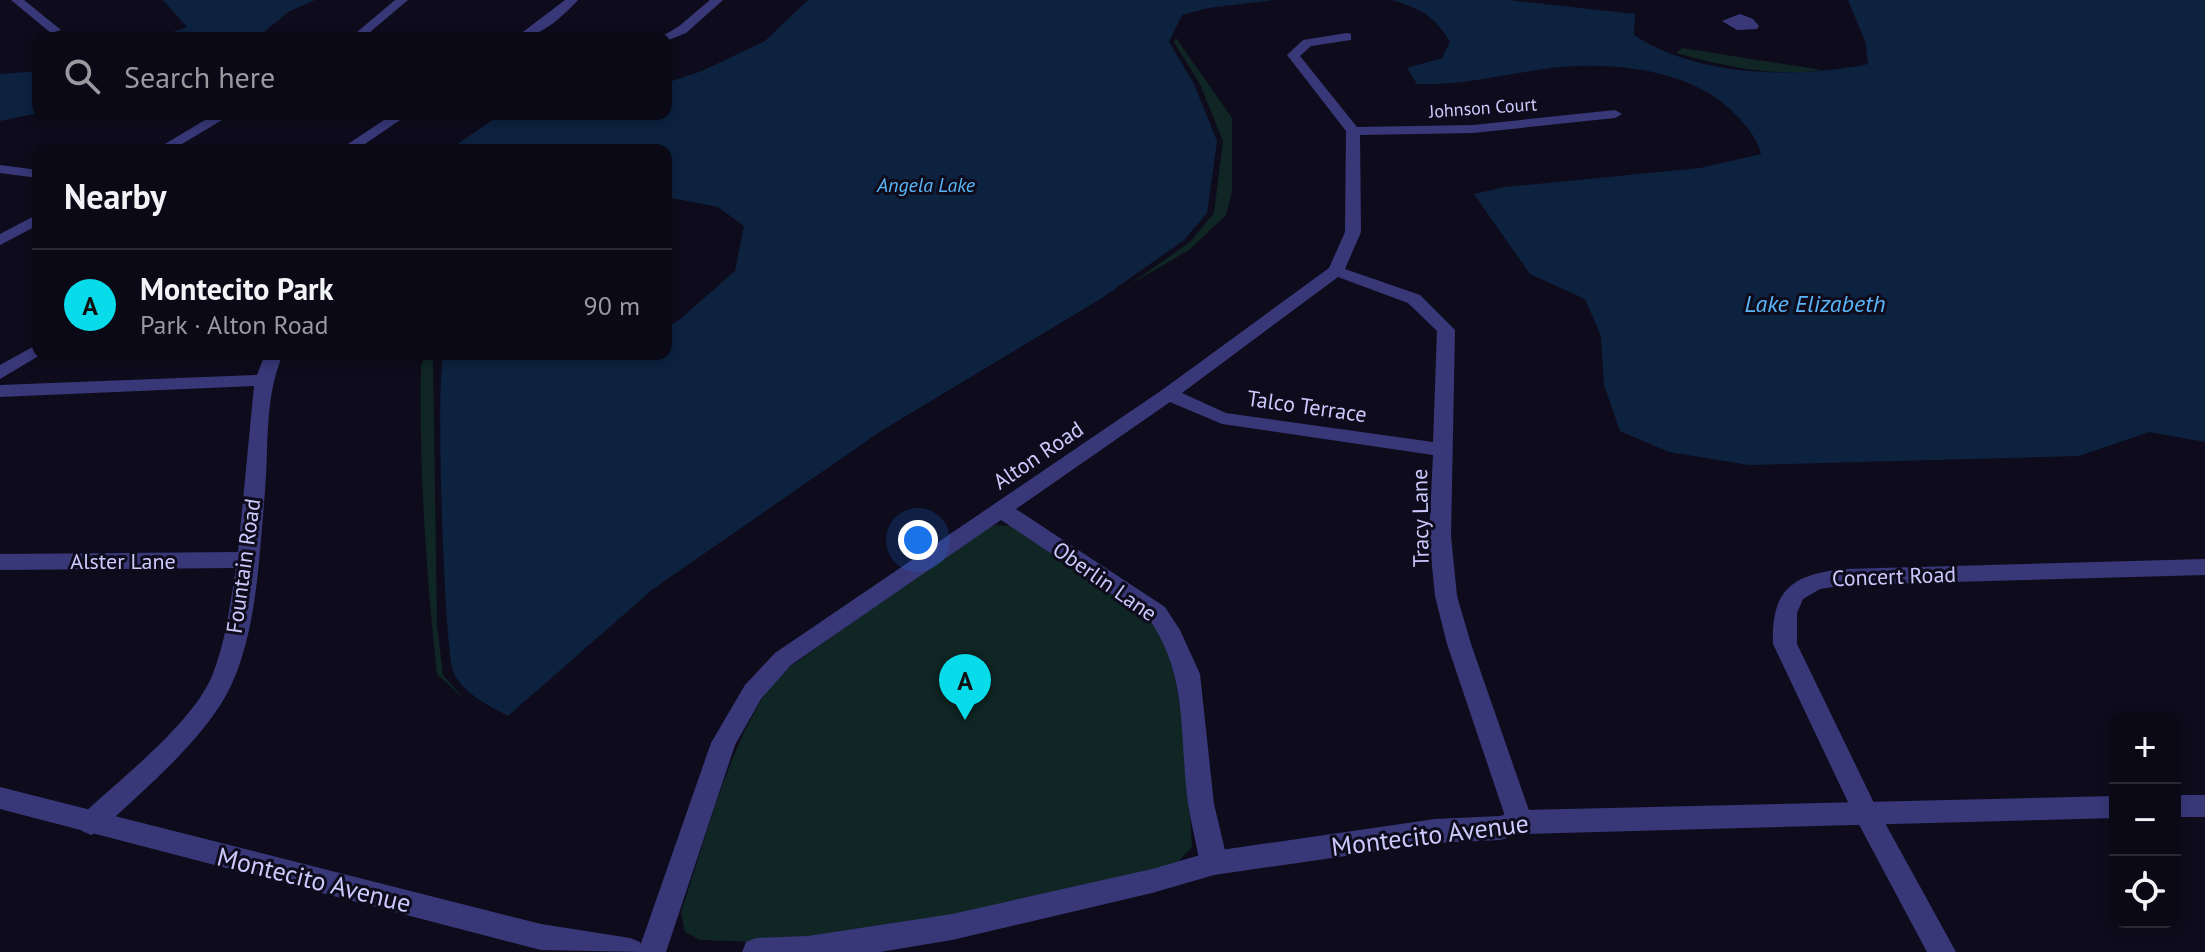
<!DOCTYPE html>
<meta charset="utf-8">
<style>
body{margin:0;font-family:"PT Sans",sans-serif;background:#13121e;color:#f1f3f6}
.controls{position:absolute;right:24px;bottom:24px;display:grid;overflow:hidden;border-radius:16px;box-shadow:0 4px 12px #0003}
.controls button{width:72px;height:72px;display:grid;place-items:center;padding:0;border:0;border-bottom:2px solid #2a2a34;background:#0a0915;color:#f1f3f6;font:40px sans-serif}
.you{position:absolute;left:918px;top:540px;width:28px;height:28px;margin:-20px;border:6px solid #fff;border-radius:50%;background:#1a73e8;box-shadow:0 0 0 12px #1a73e833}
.badge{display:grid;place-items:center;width:52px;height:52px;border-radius:50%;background:#08dbea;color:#111;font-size:26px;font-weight:700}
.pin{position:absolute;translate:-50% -66px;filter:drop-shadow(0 2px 4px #0008)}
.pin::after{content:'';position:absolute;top:42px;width:28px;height:24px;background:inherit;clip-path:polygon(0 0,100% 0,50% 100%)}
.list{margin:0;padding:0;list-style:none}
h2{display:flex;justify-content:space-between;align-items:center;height:104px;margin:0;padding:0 32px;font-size:34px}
h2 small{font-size:26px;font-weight:400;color:#999aa0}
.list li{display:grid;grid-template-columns:52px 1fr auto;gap:24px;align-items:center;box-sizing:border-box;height:112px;padding:0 32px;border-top:2px solid #2a2a34}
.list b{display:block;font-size:30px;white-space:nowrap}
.list p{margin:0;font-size:26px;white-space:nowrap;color:#999aa0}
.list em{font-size:26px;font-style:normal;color:#999aa0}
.icon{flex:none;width:44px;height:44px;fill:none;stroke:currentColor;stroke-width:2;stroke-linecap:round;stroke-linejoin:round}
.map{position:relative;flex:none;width:2205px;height:952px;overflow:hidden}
.search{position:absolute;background:#0a0915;box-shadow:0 4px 12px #0003;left:32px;top:32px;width:640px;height:88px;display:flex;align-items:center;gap:20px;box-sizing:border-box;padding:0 28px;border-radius:16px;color:#999aa0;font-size:30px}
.panel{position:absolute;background:#0a0915;box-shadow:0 4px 12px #0003;left:32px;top:144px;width:640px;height:216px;border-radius:16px}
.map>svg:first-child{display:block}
.green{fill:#0f2624}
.water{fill:#0d223f}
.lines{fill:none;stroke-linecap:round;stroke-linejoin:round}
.minor{fill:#383879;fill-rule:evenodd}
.tertiary{fill:#383879;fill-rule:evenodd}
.labels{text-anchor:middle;stroke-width:6;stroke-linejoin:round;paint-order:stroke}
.far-street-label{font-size:18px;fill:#cdc9fd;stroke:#0e0c1c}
.far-water-label{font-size:20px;font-style:italic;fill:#5ab6f9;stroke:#0e0c1c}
.street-label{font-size:22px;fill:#cdc9fd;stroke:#0e0c1c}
.water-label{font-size:24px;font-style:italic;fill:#5ab6f9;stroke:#0e0c1c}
.near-street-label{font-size:26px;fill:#cdc9fd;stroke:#0e0c1c}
</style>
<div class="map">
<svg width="2205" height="952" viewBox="0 0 2205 952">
<rect width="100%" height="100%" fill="#0e0c1c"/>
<g class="green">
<path d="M1176,38L1232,118V191L1226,215L1189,250L1129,285L1190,242L1214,213L1223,141L1200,84L1174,42Z"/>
<path d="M1682,48L1822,70C1775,78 1721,65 1676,53Z"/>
<path d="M426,354H436L433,361L437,625L443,675L465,700L437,674C426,572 419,469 421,366Z"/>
<path d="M995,525L1014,526C1045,547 1146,607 1161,635C1184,681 1189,793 1192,847L1176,864L913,925L758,942L700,940L685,932L681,912C708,833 728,744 777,676L981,531Z"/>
</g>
<g class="water">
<path d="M163,0H315L288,12L257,38H156L187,27Z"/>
<path d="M808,0H1275L1208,8L1182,15L1169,42L1194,84L1217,141L1207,213L1184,240L1102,298L881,431L653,589L508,716C489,706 460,692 453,670C444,643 435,374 444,354H666V328L679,320L735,271L744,226L718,207L666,197V150H449L501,114H666V83L702,71L765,41Z"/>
<path d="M1392,0H1508L1635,14L1634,35C1697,77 1796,79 1868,64L1865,41L1848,0H2205V442L2149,432L2079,456L1749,465L1669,452L1620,431L1604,385L1601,336L1585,299L1530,274L1474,194L1505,187L1700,168L1761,154C1756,135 1745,124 1731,110C1688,68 1608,61 1551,68C1506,74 1462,86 1417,84L1407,68L1442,58L1450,42C1436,17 1420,8 1392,0Z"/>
<path d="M38,71V113L0,121V74Z"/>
</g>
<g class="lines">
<g class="minor">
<path d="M11,0H24L61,30L51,33Z"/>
<path d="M565,0H578C561,18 540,38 515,38Z"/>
<path d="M710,0H723L686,33L666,41V38H659L678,27Z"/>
<path d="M1740,14L1753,19L1759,26L1757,29L1737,30L1722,21Z"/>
<path d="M1347,33L1351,34V40L1311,46L1300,56L1357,127L1473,125L1615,110L1622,114L1615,118L1473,133L1360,135L1361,232L1345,269L1420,295L1455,330L1451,536L1457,596L1471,644L1533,822L1529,830L1520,834L1511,830L1507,822L1447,644L1435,596L1429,536L1433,455L1222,424L1170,402L1016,509L1165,607L1180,630L1200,674L1214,804L1228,863L1224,872L1214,875L1204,872L1200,863C1196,843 1191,823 1188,803C1179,737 1189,676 1149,619L1001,520L791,665L761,699L735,745L666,952H638L711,743L745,685L775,653L1162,390L1329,268L1345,232L1346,131L1287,55L1303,40ZM1338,277L1408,303L1437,331L1433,442L1226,413L1182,393Z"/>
<path d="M393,114H409L356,150H339Z"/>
<path d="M0,165L38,170V178L0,173Z"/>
<path d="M38,344V354H42L0,379V365Z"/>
<path d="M265,354H283C264,398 269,445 265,491C259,557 257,648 221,704C189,753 142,791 100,831L91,835L82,831L78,823L82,815C120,779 192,724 212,676C226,642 230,604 236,568L0,570V554L238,552L254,386L0,397V385L257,375Z"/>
<path d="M2205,559V575L1845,585L1820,589L1803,599L1797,613V644L1874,803L1956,952H1927L1856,819L1773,644C1771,589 1793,574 1845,569Z"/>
</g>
<g class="tertiary">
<path d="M395,0H408L363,38H350Z"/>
<path d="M215,114H232L172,150H155Z"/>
<path d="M38,214V225L0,245V234Z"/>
<path d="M0,787L541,924L630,938L640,942L644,952L541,950L0,809Z"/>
<rect x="2175" y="795" width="30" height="22"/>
<path d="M2115,796V818L1520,834L1500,840L1435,843L1214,875L1152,893L952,940L880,952H742L746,942L756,938L808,936L952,914L1152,869L1214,851L1435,819L1500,816L1520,810Z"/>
</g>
</g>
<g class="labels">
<g class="far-street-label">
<text transform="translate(1483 108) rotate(-4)" y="6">Johnson Court</text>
</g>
<g class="far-water-label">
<text x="926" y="192">Angela Lake</text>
</g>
<g class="street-label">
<text transform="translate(1307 406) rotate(8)" y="8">Talco Terrace</text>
<text transform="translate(1038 455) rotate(-34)" y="8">Alton Road</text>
<text transform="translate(1420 518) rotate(-91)" y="8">Tracy Lane</text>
<text x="123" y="569">Alster Lane</text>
<text transform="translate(243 566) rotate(-82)" y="8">Fountain Road</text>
<text transform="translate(1894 576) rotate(-2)" y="8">Concert Road</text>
<text transform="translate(1105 581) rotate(35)" y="8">Oberlin Lane</text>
</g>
<g class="water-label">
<text x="1815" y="312">Lake Elizabeth</text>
</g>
<g class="near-street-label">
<text transform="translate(1430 835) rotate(-7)" y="9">Montecito Avenue</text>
<text transform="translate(314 880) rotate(14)" y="9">Montecito Avenue</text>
</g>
</g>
</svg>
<div class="controls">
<button>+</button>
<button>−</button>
<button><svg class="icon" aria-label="locate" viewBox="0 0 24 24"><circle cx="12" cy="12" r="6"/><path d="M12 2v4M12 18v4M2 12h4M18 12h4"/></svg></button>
</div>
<div class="you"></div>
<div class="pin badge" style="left:965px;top:720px">A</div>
<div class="search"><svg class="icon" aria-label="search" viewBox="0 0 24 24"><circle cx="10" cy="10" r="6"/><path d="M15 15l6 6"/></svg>Search here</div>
<section class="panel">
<h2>Nearby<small></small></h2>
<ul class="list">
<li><span class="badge">A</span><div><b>Montecito Park</b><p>Park · Alton Road</p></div><em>90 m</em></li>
</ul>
</section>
</div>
